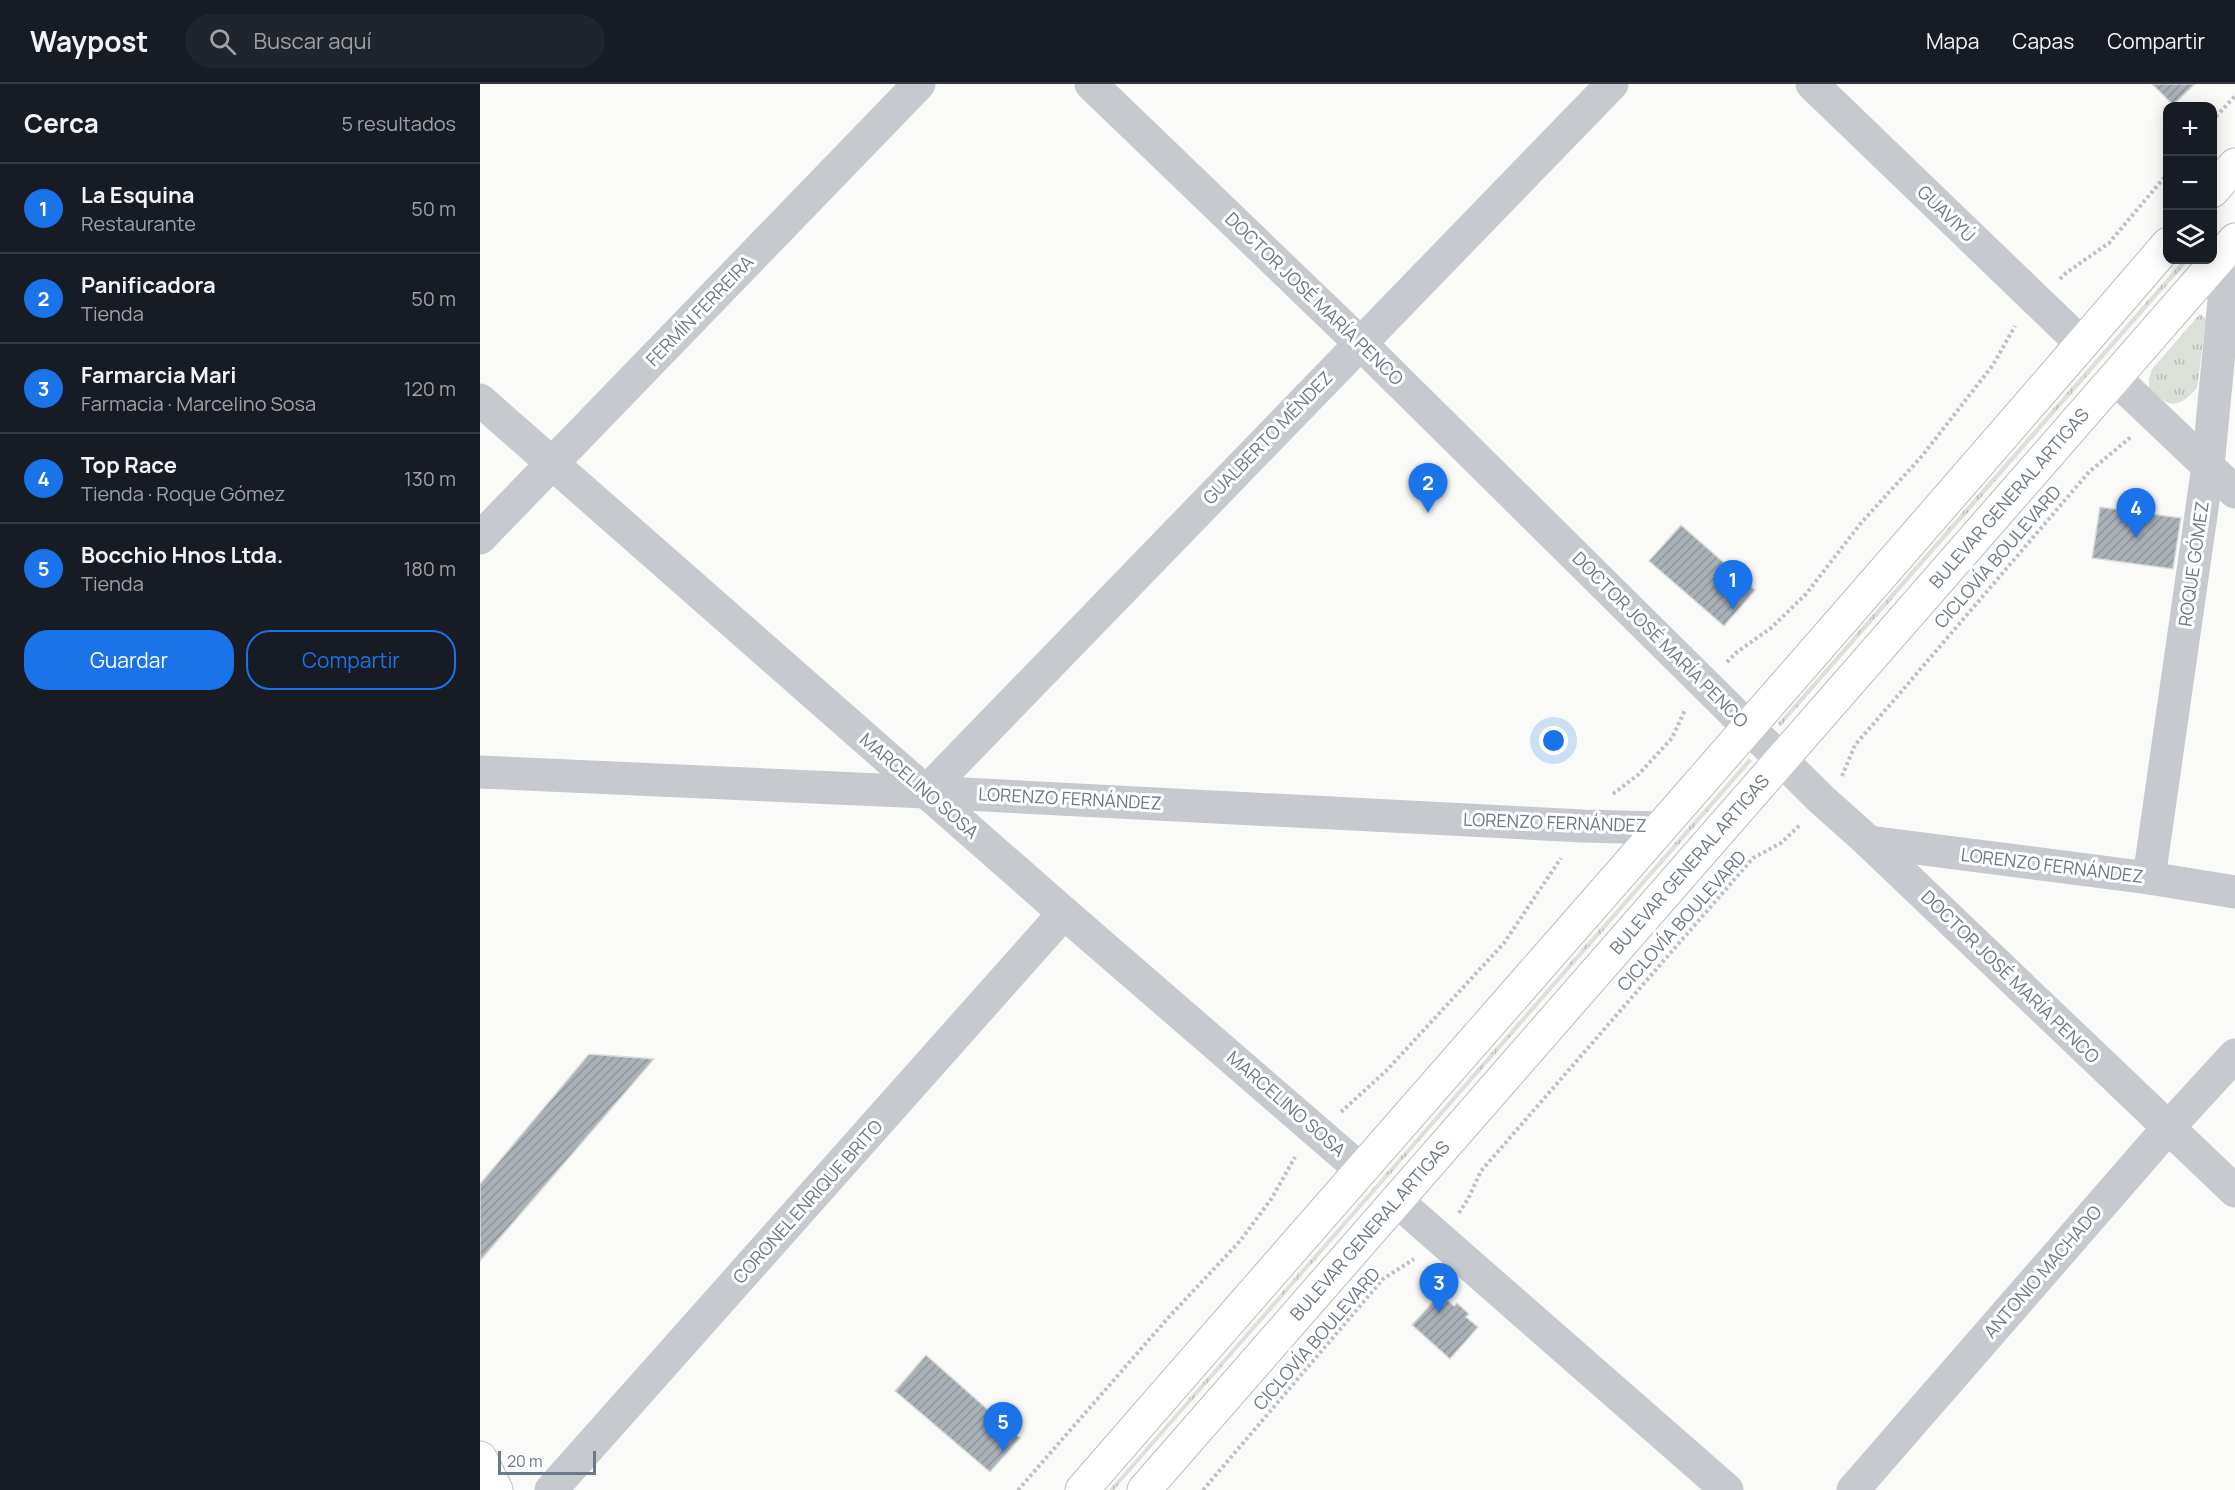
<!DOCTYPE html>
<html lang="es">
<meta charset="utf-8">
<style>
body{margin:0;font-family:Manrope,sans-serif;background:#20242c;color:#f1f3f6}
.controls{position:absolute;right:18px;top:18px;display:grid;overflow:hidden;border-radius:12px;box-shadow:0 3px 15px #0003}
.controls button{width:54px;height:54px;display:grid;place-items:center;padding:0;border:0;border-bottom:2px solid #363941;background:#171b24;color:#f1f3f6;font:30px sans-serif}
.scale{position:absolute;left:18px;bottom:15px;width:98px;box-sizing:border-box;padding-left:6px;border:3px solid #6a7887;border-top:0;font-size:16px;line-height:21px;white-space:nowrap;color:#6a7887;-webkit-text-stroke:4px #fff;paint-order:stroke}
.you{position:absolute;left:1074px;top:657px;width:21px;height:21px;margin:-15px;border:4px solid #fff;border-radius:50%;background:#1a73e8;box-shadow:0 0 0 9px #1a73e833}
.badge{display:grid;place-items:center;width:39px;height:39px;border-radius:50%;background:#1a73e8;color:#fff;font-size:20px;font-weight:700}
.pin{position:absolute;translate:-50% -50px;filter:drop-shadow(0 2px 3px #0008)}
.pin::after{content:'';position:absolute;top:32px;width:21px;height:18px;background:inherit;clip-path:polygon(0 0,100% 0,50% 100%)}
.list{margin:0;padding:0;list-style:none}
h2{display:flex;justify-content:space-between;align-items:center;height:78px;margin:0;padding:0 24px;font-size:26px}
h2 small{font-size:20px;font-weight:400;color:#9ea1a6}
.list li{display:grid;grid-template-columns:39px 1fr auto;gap:18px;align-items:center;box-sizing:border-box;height:90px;padding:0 24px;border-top:2px solid #363941}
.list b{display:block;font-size:22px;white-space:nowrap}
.list p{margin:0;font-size:20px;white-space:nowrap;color:#9ea1a6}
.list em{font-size:20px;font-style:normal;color:#9ea1a6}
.actions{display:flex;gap:12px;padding:18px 24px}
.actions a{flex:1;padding:14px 0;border:2px solid #1a73e8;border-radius:24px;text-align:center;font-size:21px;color:#1a73e8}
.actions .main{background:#1a73e8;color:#fff}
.icon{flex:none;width:33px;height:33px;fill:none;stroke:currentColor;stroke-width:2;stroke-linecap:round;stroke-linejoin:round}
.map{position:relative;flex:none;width:1755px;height:1406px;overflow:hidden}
header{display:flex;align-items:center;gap:36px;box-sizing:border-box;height:84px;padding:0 30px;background:#171b24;border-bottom:2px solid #363941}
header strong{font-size:28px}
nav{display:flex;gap:33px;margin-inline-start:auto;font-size:21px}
.search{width:420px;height:54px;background:#20242c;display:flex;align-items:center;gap:15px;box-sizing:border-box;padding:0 21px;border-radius:33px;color:#9ea1a6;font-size:22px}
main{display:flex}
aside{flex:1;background:#171b24}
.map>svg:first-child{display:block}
.grass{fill:url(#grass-tufts)}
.building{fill:url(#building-hatch);stroke:#dcdcda;stroke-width:1.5}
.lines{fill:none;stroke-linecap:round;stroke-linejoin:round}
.major-casing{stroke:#b9bdc1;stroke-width:35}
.path{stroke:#bec0c3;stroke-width:4;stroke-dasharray:3 3;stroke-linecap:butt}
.minor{stroke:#c6c9cd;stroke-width:33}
.major{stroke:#fff;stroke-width:33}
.labels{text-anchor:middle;stroke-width:6;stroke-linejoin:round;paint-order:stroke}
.street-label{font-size:18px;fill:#6a7887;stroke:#fff}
</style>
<header>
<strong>Waypost</strong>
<div class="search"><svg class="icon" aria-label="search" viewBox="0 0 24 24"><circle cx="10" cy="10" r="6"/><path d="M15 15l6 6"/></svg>Buscar aquí</div>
<nav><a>Mapa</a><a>Capas</a><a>Compartir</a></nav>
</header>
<main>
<aside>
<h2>Cerca<small>5 resultados</small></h2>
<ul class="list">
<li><span class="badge">1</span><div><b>La Esquina</b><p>Restaurante</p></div><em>50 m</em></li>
<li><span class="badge">2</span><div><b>Panificadora</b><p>Tienda</p></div><em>50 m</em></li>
<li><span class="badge">3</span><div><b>Farmarcia Mari</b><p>Farmacia · Marcelino Sosa</p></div><em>120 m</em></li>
<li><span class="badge">4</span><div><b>Top Race</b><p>Tienda · Roque Gómez</p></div><em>130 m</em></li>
<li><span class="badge">5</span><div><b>Bocchio Hnos Ltda.</b><p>Tienda</p></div><em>180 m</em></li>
</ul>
<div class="actions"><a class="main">Guardar</a><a>Compartir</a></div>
</aside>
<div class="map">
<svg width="1755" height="1406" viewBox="0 0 1755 1406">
<defs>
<pattern id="grass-tufts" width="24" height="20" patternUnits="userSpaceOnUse" patternTransform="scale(1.5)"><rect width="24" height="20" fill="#dbe1d9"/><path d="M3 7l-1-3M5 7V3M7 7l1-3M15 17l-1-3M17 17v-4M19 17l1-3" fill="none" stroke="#b6bbb6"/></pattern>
<pattern id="building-hatch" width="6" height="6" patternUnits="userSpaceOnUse" patternTransform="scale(1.5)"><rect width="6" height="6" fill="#aab2b8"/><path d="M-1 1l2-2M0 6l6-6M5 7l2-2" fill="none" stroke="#8e969b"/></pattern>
</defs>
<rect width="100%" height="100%" fill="#fafaf8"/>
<g class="grass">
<path d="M1703,176H1709L1301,642H1299L1298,639Z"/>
<path d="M1720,230L1726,235L1717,304C1697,326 1689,324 1669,304V294L1672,285Z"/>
<path d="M1269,674L1272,677L634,1406H629Z"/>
</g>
<g class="building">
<path d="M1672,0H1715L1693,21Z"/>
<path d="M1620,423L1701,434L1693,485L1612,474Z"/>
<path d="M1201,441L1275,506L1244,542L1169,477Z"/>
<path d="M109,970L174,975L0,1177V1100Z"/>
<path d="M960,1210L974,1222L977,1219L989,1230L986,1233L998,1243L970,1275L932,1241Z"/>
<path d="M446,1271L540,1354L510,1388L415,1307Z"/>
</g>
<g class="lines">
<g class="major-casing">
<g id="major">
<path d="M1732,107L1755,81"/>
<path d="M0,1374L16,1406"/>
<path d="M602,1406C963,990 1329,578 1688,160"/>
<path id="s1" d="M664,1406L1755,156"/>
</g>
</g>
<g class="path">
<path d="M1732,37L1755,12"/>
<path d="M1580,195L1586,189L1629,159L1688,89"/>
<path d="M1247,578L1257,568L1291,544L1326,510L1381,439L1442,372L1513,281L1535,242"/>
<path d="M1362,692L1375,661L1409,622L1609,388L1652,352"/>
<path d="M1133,710L1159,690L1192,654L1205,626"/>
<path d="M861,1028L906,987L1024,859L1081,774"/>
<path d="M979,1129L988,1115L1001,1087L1273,774L1301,759L1320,741"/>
<path d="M538,1406L688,1234L760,1157L792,1114L815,1073"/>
<path d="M723,1406L903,1195L934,1175"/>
</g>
<g class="minor">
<path d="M611,0L880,259L1341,715L1389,758L1755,1107"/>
<path d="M1332,0L1602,260"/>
<path d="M1635,294L1755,408"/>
<path d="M0,316L584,829L880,1085"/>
<path d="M0,454L439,0"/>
<path d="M0,688L446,708L1103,742L1180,744"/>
<path d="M446,708L1132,0"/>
<path d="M1389,758L1669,794L1755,808"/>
<path d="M1669,794L1728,382L1749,164"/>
<path d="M917,1117L1247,1406"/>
<path d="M71,1406L584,829"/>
<path d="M1373,1406L1688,1044L1755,971"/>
</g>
<use href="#major" class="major"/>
</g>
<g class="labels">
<g class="street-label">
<text transform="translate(1466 130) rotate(44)" y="6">GUAVIYÚ</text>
<text transform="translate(834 215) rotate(44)" y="6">DOCTOR JOSÉ MARÍA PENCO</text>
<text transform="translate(220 227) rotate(-46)" y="6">FERMÍN FERREIRA</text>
<text transform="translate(788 354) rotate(-46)" y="6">GUALBERTO MÉNDEZ</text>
<text dy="6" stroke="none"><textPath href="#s1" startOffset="1316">BULEVAR GENERAL ARTIGAS</textPath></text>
<text transform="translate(1518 473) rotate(-49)" y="6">CICLOVÍA BOULEVARD</text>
<text transform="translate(1714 480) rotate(-82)" y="6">ROQUE GÓMEZ</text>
<text transform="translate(1180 556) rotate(45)" y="6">DOCTOR JOSÉ MARÍA PENCO</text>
<text transform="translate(439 702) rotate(41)" y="6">MARCELINO SOSA</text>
<text transform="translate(590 715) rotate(3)" y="6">LORENZO FERNÁNDEZ</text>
<text transform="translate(1075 739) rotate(2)" y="6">LORENZO FERNÁNDEZ</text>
<text dy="6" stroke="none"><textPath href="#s1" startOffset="830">BULEVAR GENERAL ARTIGAS</textPath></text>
<text transform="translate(1572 782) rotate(7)" y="6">LORENZO FERNÁNDEZ</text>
<text transform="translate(1202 837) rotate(-48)" y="6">CICLOVÍA BOULEVARD</text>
<text transform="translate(1530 893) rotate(44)" y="6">DOCTOR JOSÉ MARÍA PENCO</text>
<text transform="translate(806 1020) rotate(41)" y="6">MARCELINO SOSA</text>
<text transform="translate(328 1118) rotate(-48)" y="6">CORONEL ENRIQUE BRITO</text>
<text dy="6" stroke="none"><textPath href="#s1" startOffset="344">BULEVAR GENERAL ARTIGAS</textPath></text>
<text transform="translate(1563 1188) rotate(-49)" y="6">ANTONIO MACHADO</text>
<text transform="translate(837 1255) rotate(-49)" y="6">CICLOVÍA BOULEVARD</text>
</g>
</g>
</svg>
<div class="controls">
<button>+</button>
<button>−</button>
<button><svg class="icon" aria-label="layers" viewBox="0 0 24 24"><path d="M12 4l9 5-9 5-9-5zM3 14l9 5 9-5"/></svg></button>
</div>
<div class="scale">20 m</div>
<div class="you"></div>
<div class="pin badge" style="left:1253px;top:526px">1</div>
<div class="pin badge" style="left:948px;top:429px">2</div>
<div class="pin badge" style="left:959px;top:1229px">3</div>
<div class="pin badge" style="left:1656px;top:454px">4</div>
<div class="pin badge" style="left:523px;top:1368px">5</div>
</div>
</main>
